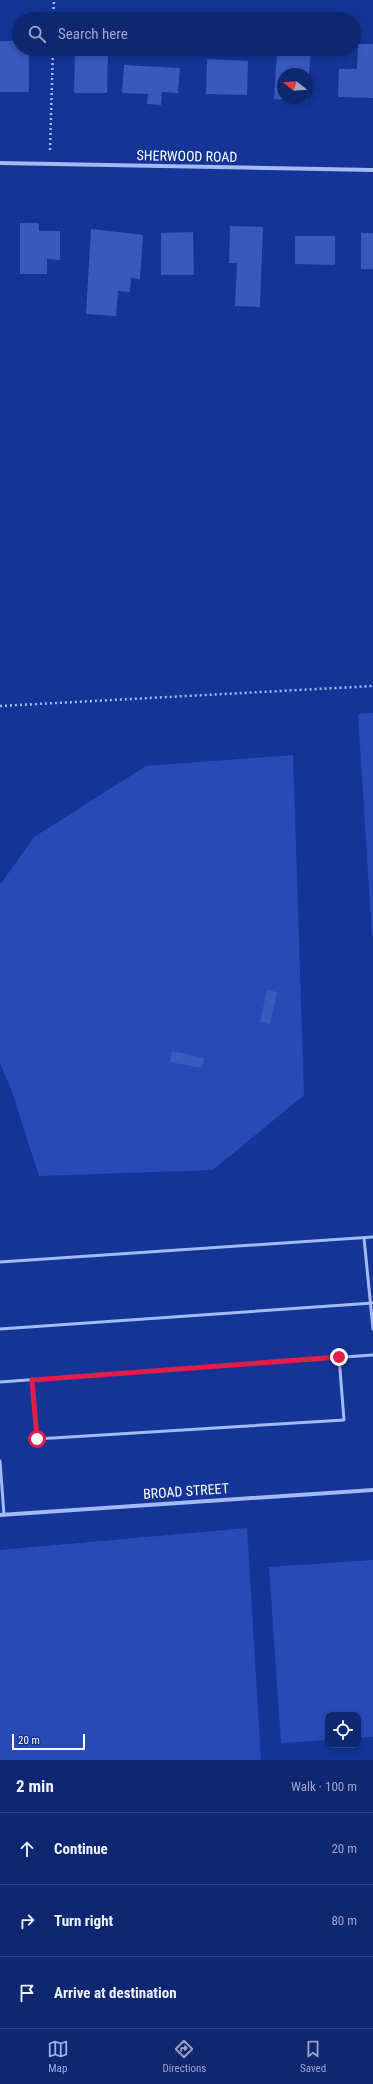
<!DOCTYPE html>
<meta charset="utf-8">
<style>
body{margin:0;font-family:"Roboto Condensed",sans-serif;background:#182f76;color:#f1f3f6}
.controls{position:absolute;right:12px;bottom:12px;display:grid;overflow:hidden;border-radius:8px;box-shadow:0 2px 6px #0003}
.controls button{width:36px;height:36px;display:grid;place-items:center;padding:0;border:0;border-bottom:1px solid #2f4484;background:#0f2771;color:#f1f3f6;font:20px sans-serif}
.compass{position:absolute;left:277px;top:68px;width:36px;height:36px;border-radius:50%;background:#0f2771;box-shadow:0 2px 6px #0003;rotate:287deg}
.scale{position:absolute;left:12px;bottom:10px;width:73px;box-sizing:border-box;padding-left:4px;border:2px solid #fff;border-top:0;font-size:11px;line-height:14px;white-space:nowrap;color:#fff;-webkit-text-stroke:3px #143497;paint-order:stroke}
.stop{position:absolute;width:12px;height:12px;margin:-9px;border:3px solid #e11d48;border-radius:50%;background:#fff}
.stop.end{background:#e11d48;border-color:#fff;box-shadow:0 1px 4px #0008}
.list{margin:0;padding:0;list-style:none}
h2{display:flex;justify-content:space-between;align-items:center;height:52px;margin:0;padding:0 16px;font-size:17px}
h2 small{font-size:13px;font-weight:400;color:#9ba5c3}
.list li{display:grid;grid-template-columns:26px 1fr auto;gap:12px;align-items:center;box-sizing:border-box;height:72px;padding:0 16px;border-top:1px solid #2f4484}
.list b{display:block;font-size:15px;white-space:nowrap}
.list em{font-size:13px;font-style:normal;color:#9ba5c3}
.icon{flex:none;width:22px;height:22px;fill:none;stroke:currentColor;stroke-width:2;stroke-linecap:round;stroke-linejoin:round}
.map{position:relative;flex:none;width:373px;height:1760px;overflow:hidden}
.search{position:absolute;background:#0f2771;box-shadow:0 2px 6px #0003;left:12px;right:12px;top:12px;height:44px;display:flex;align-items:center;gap:10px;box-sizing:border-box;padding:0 14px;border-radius:22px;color:#9ba5c3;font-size:15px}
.sheet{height:268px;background:#0f2771}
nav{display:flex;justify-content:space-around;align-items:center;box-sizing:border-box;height:56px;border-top:1px solid #2f4484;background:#0f2771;font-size:11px;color:#9ba5c3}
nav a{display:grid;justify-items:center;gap:2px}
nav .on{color:#95b2f1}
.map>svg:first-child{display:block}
.green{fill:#274bb6}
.building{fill:#3859bd}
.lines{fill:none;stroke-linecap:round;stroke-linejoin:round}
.path{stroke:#a5b9f2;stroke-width:2.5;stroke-dasharray:2 3;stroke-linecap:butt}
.lane{stroke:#a5b9f2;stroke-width:3}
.street{stroke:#a5b9f2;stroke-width:4}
.route{stroke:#e11d48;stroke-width:5}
.labels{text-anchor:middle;stroke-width:3;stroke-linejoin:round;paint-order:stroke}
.street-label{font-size:14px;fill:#fff;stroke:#143497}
</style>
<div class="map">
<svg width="373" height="1760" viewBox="0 0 373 1760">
<rect width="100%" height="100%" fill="#143497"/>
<g class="green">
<path d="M373,713V935H372L358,714Z"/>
<path d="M293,755L304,1095L213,1170L39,1176L11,1089L0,1063V885L34,837L146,766Z"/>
<path d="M247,1528L261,1760H0V1550Z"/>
<path d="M373,1560V1737L358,1738V1715H328V1740L281,1743L269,1567Z"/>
</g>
<g class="building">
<path d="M0,41H19V49H29V92H0Z"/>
<path d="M358,44H373V98L338,97L339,69H357Z"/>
<path d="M75,49L108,50L107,93H74Z"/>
<path d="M277,49H311L308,88L307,74H283V98H307V101L274,99Z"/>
<path d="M207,59L248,61L247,95L206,94Z"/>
<path d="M124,65L180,68L178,93L162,92L161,105L147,104L148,94L122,93Z"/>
<path d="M20,223H39V231H60V260L47,259V274H20Z"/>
<path d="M230,226L263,227L260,307L235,306L237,263H229Z"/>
<path d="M91,229L143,235L140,279L131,278L130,292L118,291L116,316L86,314Z"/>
<path d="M193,232L194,275H161V233Z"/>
<rect x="361" y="233" width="12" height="36"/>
<path d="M295,236H335V265L295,264Z"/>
<path d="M267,990L277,992L270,1024L260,1022Z"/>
<path d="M172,1051L204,1058L202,1068L170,1062Z"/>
</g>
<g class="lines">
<g class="path">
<path d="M53,19L54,0"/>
<path d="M50,150L53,49"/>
<path d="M0,706L373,686"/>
</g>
<g class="lane">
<path d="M364,1238L373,1329"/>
<path d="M0,1262L373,1237"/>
<path d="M0,1329L373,1303"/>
<path d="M32,1379L37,1439L344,1420L339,1357"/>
<path d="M0,1382L373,1355"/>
<path d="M0,1461L4,1515"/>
</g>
<g class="street">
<path d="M0,163L373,170"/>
<path d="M0,1515L373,1490"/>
</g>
</g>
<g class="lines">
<path class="route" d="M37,1439L32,1380L339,1357"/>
</g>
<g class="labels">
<g class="street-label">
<text transform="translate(187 156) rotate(1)" y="5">SHERWOOD ROAD</text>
<text transform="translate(186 1491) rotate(-4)" y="5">BROAD STREET</text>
</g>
</g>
</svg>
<div class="controls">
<button><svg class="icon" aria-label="locate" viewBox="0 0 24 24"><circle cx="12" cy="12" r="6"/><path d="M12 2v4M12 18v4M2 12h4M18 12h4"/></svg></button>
</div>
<svg class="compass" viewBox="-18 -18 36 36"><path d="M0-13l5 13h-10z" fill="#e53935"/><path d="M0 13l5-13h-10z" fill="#9ba5c3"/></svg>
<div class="scale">20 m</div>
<div class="stop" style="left:37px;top:1439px"></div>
<div class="stop end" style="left:339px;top:1357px"></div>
<div class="search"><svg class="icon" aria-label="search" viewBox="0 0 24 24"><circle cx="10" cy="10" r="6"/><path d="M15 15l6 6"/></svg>Search here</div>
</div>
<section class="sheet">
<h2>2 min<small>Walk · 100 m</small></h2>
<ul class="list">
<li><svg class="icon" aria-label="ahead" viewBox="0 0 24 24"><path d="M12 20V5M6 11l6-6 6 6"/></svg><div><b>Continue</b></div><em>20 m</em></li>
<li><svg class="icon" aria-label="right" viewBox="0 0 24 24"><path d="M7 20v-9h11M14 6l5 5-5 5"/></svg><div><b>Turn right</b></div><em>80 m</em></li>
<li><svg class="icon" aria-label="arrive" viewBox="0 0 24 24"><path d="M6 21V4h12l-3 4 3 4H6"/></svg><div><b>Arrive at destination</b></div></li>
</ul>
</section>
<nav>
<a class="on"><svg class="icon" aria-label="map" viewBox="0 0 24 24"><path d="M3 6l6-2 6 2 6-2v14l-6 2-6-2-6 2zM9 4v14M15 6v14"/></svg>Map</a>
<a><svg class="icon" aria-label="directions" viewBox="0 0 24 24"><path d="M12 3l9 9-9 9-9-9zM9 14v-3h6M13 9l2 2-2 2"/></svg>Directions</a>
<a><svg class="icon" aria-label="saved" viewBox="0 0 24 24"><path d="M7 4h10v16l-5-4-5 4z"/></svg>Saved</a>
</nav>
